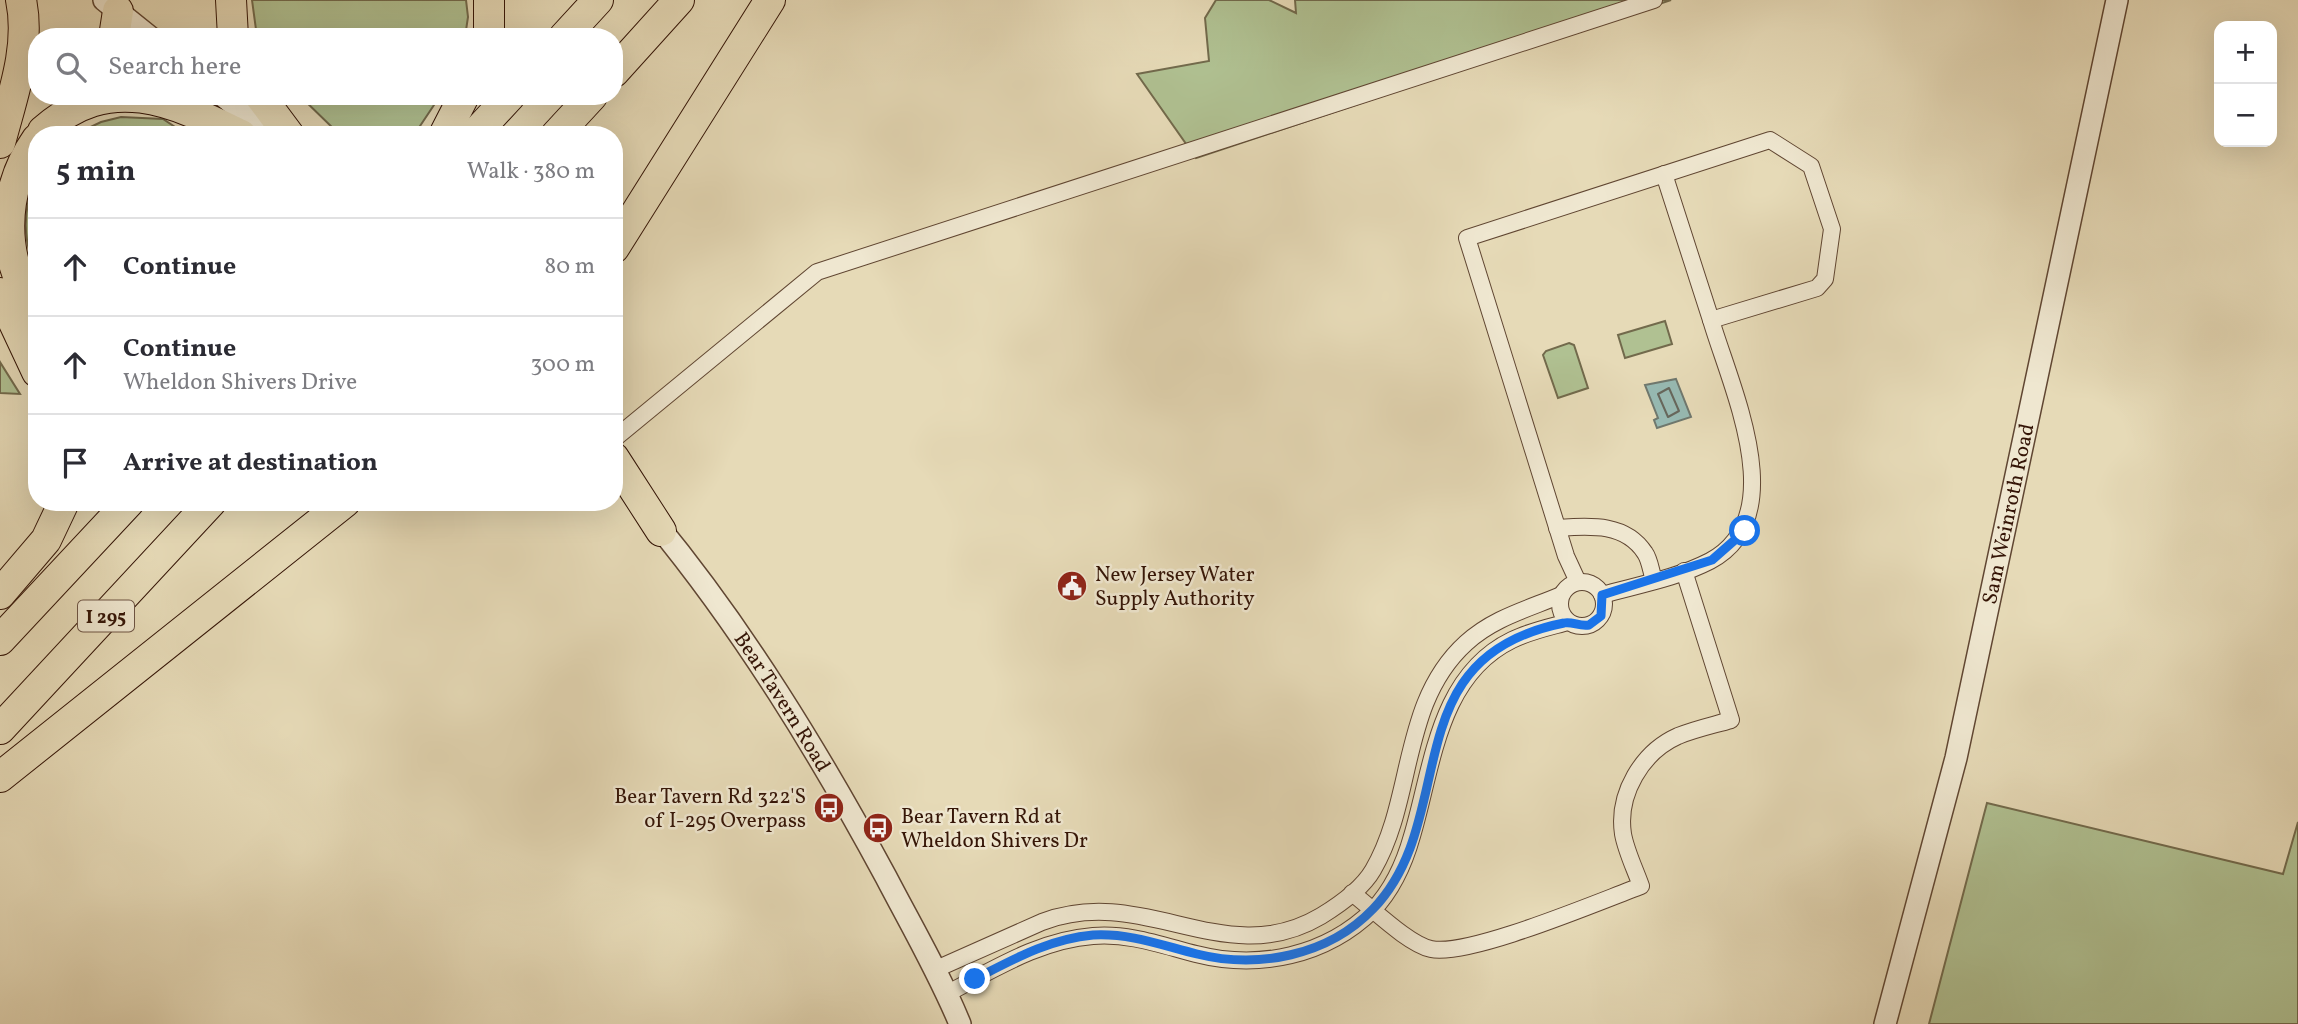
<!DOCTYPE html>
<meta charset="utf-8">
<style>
body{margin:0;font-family:Vollkorn,serif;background:#f7f7f7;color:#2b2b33}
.controls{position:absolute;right:21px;top:21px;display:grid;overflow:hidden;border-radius:14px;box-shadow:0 7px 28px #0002}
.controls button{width:63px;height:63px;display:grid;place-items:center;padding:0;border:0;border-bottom:2px solid #e1e1e2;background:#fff;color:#2b2b33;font:35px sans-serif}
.stop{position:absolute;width:21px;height:21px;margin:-16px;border:5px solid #1a73e8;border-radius:50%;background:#fff}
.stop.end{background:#1a73e8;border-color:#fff;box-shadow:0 2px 7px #0008}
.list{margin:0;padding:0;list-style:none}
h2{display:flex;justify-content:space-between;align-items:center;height:91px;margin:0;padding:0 28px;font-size:30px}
h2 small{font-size:23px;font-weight:400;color:#7c7c81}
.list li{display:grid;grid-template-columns:46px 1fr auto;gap:21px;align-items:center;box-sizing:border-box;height:98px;padding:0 28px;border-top:2px solid #e1e1e2}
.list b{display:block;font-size:26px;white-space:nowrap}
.list p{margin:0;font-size:23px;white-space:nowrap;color:#7c7c81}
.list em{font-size:23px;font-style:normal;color:#7c7c81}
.icon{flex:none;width:38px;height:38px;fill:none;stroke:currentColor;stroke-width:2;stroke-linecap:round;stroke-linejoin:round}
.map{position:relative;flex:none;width:2298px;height:1024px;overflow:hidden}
.search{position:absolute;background:#fff;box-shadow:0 7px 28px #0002;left:28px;top:28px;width:595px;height:77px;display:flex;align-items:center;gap:18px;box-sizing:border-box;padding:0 24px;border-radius:28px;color:#7c7c81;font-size:26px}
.panel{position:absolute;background:#fff;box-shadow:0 7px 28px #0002;left:28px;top:126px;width:595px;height:385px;border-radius:28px}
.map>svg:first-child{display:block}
.green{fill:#b0c192;stroke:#726a4c;stroke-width:2}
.water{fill:#97bab3;stroke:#6f786e;stroke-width:2}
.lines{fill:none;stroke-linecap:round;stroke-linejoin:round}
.shore{stroke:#66675c;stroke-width:2}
.minor-casing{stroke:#604632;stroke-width:18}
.tertiary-casing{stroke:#604632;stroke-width:24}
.motorway-casing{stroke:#341406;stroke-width:32}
.minor{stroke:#efe7d0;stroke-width:16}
.tertiary{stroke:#efe7d0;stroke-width:21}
.motorway{stroke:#e6dab7;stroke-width:30}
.route{stroke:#1a73e8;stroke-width:9}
.labels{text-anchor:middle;stroke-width:5;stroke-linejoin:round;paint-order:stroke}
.shield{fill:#efe7d0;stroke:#6c5343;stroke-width:2}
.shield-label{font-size:19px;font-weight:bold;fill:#341406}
.street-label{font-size:21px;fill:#341406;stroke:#efe7d0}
.poi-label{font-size:21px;fill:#341406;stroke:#efe7d0;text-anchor:start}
</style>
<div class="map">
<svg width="2298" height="1024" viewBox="0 0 2298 1024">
<rect width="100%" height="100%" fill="#e6dab7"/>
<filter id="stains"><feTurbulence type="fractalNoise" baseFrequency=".00286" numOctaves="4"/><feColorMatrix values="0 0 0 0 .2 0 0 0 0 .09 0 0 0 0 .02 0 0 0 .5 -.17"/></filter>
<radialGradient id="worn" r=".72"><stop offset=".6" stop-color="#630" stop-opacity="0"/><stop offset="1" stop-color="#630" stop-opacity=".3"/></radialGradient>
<g class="green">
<path d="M252,0H466L468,17L465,37H257Z"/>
<path d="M1216,0H1269L1296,13L1295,0H1671L1196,158L1137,74L1209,61L1205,18Z"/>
<path d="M300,96H440L414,135H340Z"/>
<path d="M121,117L163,119L187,135H74L101,122Z"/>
<path d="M37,177V274C23,241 21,211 37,177Z"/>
<path d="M1665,321L1672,344L1625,358L1618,335Z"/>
<path d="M1569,343L1574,345L1588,388L1558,398L1543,355L1546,351Z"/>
<path d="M0,362L20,394L0,393Z"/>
<path d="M1987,803L2283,874L2298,822V1024H1929Z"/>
</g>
<path class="water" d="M1676,379L1691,417L1657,428L1654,420L1658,418L1645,385Z"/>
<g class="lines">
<path class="shore" d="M1669,388L1679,411L1668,417L1658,394Z"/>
<g class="minor-casing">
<g id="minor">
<path d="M1664,174L1711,320"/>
<path d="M614,439L817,272L1654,0"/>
<path d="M1557,528C1588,526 1625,522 1645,553C1650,560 1651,572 1654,580"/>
<circle cx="1582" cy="604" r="22"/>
<path d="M1578,582L1566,556L1467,238L1770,140L1811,166L1832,229L1825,279L1817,288L1711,320C1731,388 1793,517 1710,561C1677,578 1638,585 1602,595"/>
<path d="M1352,893C1372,908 1408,944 1431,949C1469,957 1600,901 1641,886C1635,869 1626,851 1623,834C1617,794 1642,752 1678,736C1695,729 1714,725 1731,720L1684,571"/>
<path d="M934,970L1042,922C1145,883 1225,973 1321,916C1339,905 1362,889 1373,870C1415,798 1400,703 1466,643C1493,618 1528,609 1561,595"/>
<path d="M946,994C993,970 1039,940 1093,936C1129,933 1161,945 1196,954C1259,970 1326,956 1373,910C1392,890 1405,861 1412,836C1433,766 1438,676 1512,640C1530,631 1550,627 1568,622"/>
</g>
</g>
<g class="tertiary-casing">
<g id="tertiary">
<path d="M104,0L150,37"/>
<path d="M223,96L270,135"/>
<path id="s1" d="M654,521C744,630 819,753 886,877C911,925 939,973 960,1024"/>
<path id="s2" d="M1885,1024L1956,758L2117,0"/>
</g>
</g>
<g class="motorway-casing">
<g id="motorway">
<path d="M231,0L233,37"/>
<path d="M114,37L118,11"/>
<path d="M489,37V0"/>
<path d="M564,37L598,0"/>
<path d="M614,72L679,0"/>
<path d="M260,96L289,135"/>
<path d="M43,131C110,71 172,101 241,135"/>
<path d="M444,135L464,96"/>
<path d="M474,135L510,96"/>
<path d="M556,135L592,96"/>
<path d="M37,139C0,192 0,260 37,312"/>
<path d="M0,143C12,97 31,47 21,0"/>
<path d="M614,248L770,0"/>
<path d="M0,293L37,372"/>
<path d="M614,458L661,531"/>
<path d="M0,594L46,540L64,502"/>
<path d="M0,640L129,502"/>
<path d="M0,729L211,502"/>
<path d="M0,777L345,502"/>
</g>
</g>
<use href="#minor" class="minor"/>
<use href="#tertiary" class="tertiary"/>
<use href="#motorway" class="motorway"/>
</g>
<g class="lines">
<path class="route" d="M975,979C1014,959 1049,939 1093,935C1130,933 1161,945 1197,954C1258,969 1328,956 1373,909C1462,817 1391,657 1564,623C1572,621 1580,627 1589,625L1601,616L1602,595L1712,560L1745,531"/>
</g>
<defs>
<g id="civic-disc" transform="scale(1.575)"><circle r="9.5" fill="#8f2418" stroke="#efe7d0"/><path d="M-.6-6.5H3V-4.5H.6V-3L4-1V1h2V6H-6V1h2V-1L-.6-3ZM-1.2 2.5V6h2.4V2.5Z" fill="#fff"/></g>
<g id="bus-disc" transform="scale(1.575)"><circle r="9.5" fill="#8f2418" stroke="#efe7d0"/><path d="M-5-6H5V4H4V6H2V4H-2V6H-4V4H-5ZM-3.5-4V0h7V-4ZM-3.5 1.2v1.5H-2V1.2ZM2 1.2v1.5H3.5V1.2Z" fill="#fff"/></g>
</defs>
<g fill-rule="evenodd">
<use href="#civic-disc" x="1072" y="586"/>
<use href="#bus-disc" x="829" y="808"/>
<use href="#bus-disc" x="878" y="828"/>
</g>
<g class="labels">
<rect class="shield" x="78" y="600.5" width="56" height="31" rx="5"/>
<g class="shield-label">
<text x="106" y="623">I 295</text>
</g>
<g class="street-label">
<text dy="7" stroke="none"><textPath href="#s2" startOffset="525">Sam Weinroth Road</textPath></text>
<text dy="7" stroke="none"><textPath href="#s1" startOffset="222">Bear Tavern Road</textPath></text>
</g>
<g class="poi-label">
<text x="1095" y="581">New Jersey Water<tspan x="1095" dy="24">Supply Authority</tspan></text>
<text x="806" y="803" text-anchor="end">Bear Tavern Rd 322'S<tspan x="806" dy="24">of I-295 Overpass</tspan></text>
<text x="901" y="823">Bear Tavern Rd at<tspan x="901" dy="24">Wheldon Shivers Dr</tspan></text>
</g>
</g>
<rect width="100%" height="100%" filter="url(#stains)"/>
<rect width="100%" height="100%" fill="url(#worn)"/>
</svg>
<div class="controls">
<button>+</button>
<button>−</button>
</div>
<div class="stop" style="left:1745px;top:531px"></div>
<div class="stop end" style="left:975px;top:979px"></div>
<div class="search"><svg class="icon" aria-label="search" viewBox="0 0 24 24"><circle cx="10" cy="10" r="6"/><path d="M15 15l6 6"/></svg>Search here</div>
<section class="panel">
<h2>5 min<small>Walk · 380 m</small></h2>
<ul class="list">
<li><svg class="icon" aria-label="ahead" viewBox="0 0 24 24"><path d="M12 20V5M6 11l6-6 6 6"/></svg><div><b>Continue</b></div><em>80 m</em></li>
<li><svg class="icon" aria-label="ahead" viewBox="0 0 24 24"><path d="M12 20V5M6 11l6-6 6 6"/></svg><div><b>Continue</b><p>Wheldon Shivers Drive</p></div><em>300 m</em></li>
<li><svg class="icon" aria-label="arrive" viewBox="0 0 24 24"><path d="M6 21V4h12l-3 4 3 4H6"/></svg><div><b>Arrive at destination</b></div></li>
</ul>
</section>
</div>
